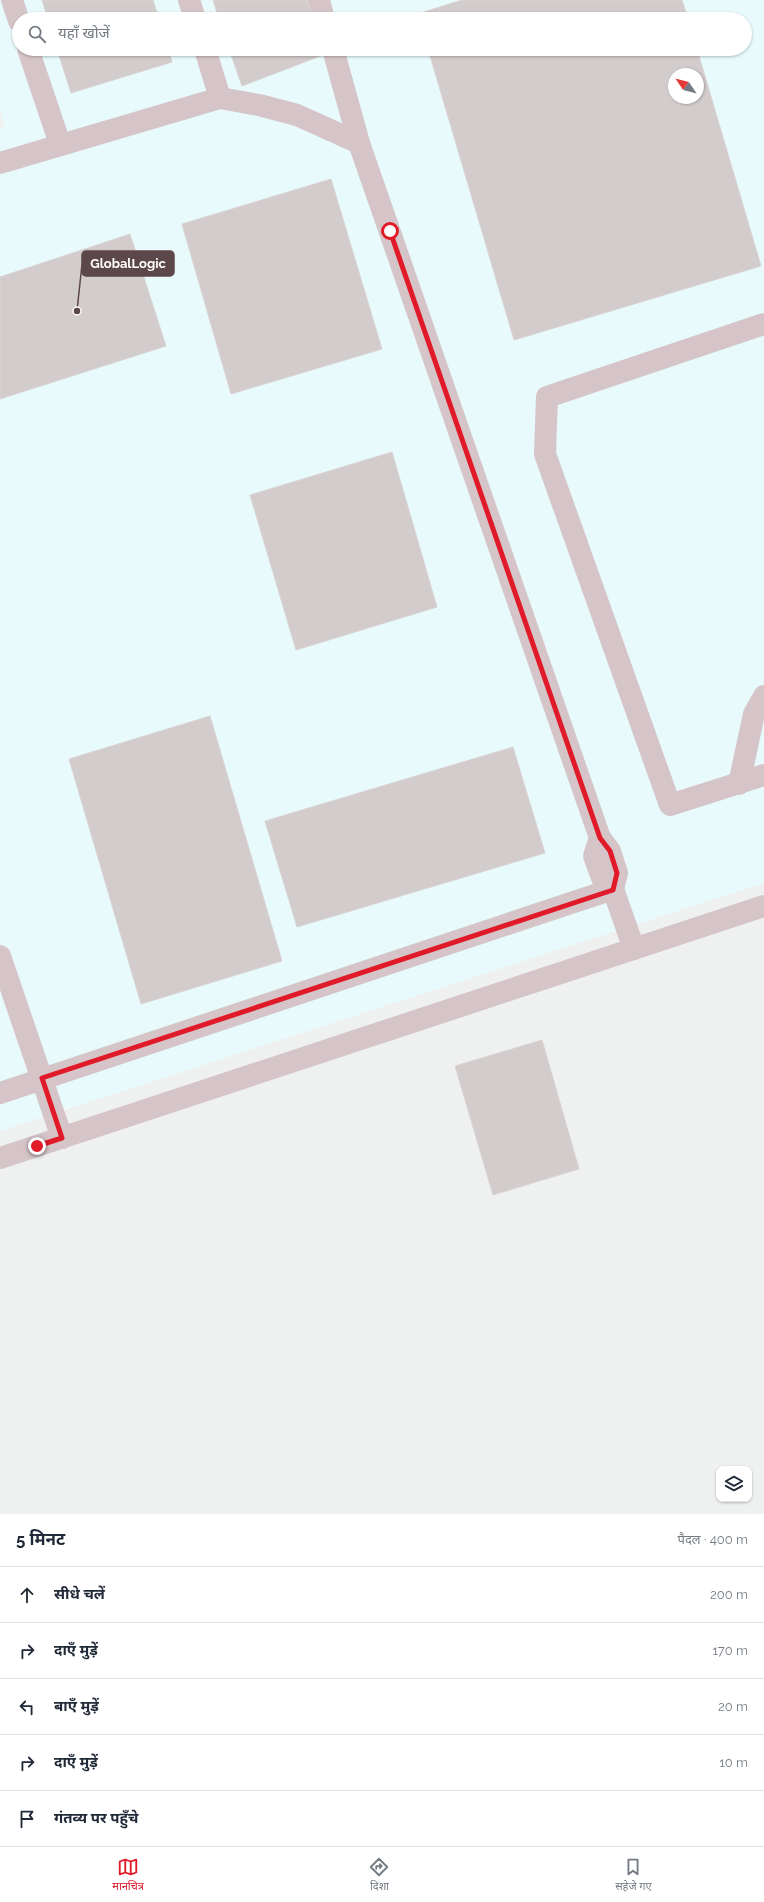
<!DOCTYPE html>
<html lang="hi">
<meta charset="utf-8">
<style>
body{margin:0;font-family:Raleway,"Noto Sans Devanagari",sans-serif;background:#f2f2f3;color:#1f2937}
.controls{position:absolute;right:12px;bottom:12px;display:grid;overflow:hidden;border-radius:8px;box-shadow:0 1px 3px #0004}
.controls button{width:36px;height:36px;display:grid;place-items:center;padding:0;border:0;border-bottom:1px solid #e0e1e3;background:#fff;color:#1f2937;font:20px sans-serif}
.compass{position:absolute;left:668px;top:68px;width:36px;height:36px;border-radius:50%;background:#fff;box-shadow:0 1px 3px #0004;rotate:305deg}
.stop{position:absolute;width:12px;height:12px;margin:-9px;border:3px solid #e01a28;border-radius:50%;background:#fff}
.stop.end{background:#e01a28;border-color:#fff;box-shadow:0 1px 4px #0008}
.list{margin:0;padding:0;list-style:none}
h2{display:flex;justify-content:space-between;align-items:center;height:52px;margin:0;padding:0 16px;font-size:17px}
h2 small{font-size:13px;font-weight:400;color:#747a83}
.list li{display:grid;grid-template-columns:26px 1fr auto;gap:12px;align-items:center;box-sizing:border-box;height:56px;padding:0 16px;border-top:1px solid #e0e1e3}
.list b{display:block;font-size:15px;white-space:nowrap}
.list em{font-size:13px;font-style:normal;color:#747a83}
.icon{flex:none;width:22px;height:22px;fill:none;stroke:currentColor;stroke-width:2;stroke-linecap:round;stroke-linejoin:round}
.map{position:relative;flex:none;width:764px;height:1514px;overflow:hidden}
.search{position:absolute;background:#fff;box-shadow:0 1px 3px #0004;left:12px;right:12px;top:12px;height:44px;display:flex;align-items:center;gap:10px;box-sizing:border-box;padding:0 14px;border-radius:22px;color:#747a83;font-size:15px}
.sheet{height:332px;background:#fff}
nav{display:flex;justify-content:space-around;align-items:center;box-sizing:border-box;height:56px;border-top:1px solid #e0e1e3;background:#fff;font-size:11px;color:#747a83}
nav a{display:grid;justify-items:center;gap:2px}
nav .on{color:#e01a28}
.map>svg:first-child{display:block}
.commercial{fill:#e8fafc;fill-rule:evenodd}
.building{fill:#d3cccd;stroke:#dad3d3;fill-rule:evenodd}
.lines{fill:none;stroke-linecap:round;stroke-linejoin:round}
.minor{stroke:#d6c5c8;stroke-width:22}
.route{stroke:#e01a28;stroke-width:5}
.leader{fill:none;stroke:#5c474a;stroke-width:1.5}
.callout-dot{fill:#5c474a;stroke:#fff;stroke-width:1.5}
.callout{fill:#5c474a;stroke:#5c474a;stroke-width:1.5}
.callout-label{font-size:13px;text-anchor:middle;font-weight:bold;fill:#fff}
</style>
<div class="map">
<svg width="764" height="1514" viewBox="0 0 764 1514">
<rect width="100%" height="100%" fill="#eff1f0"/>
<path class="commercial" d="M0,0H764V883L0,1131V127L5,126L0,109ZM19,19H745V49H19ZM674,74H698V98H674Z"/>
<g class="building">
<path d="M42,0H153L159,19H48Z"/>
<path d="M213,0H307L313,19H219Z"/>
<path d="M462,0H682L688,19H419L417,14Z"/>
<path d="M57,49H168L172,62L71,93Z"/>
<path d="M229,49H321L323,55L242,86Z"/>
<path d="M428,49H697L761,266L514,340ZM674,74H698V98H674Z"/>
<path d="M331,179L382,349L231,394L182,224Z"/>
<path d="M130,234L166,346L0,399V277Z"/>
<path d="M392,452L437,607L296,650L250,495Z"/>
<path d="M210,716L282,961L141,1004L69,759Z"/>
<path d="M513,747L545,853L297,927L265,821Z"/>
<path d="M542,1040L579,1169L493,1195L455,1066Z"/>
</g>
<g class="lines">
<g class="minor">
<path d="M12,0L19,21"/>
<path d="M189,0L195,19"/>
<path d="M319,0L324,19"/>
<path d="M28,49L60,144"/>
<path d="M205,49L220,98"/>
<path d="M333,49L359,143L600,838L610,851L617,873L613,889"/>
<path d="M0,163L220,98L259,105L297,115L359,143"/>
<path d="M764,324L547,397L545,454L670,805L764,775"/>
<path d="M739,784L754,714L764,696"/>
<path d="M600,838L594,856L602,878L613,889L634,949"/>
<path d="M0,956L62,1138"/>
<path d="M0,1093L613,889"/>
<path d="M0,1158L764,906"/>
</g>
</g>
<g class="lines">
<path class="route" d="M37,1146L62,1138L42,1078L613,890L617,873L610,851L600,838L390,231"/>
</g>
<path class="leader" d="M77 311L82 264"/>
<circle class="callout-dot" cx="77" cy="311" r="4"/>
<rect class="callout" x="82" y="251" width="92" height="25" rx="4"/>
<g class="callout-label">
<text x="128" y="268">GlobalLogic</text>
</g>
</svg>
<div class="controls">
<button><svg class="icon" aria-label="layers" viewBox="0 0 24 24"><path d="M12 4l9 5-9 5-9-5zM3 14l9 5 9-5"/></svg></button>
</div>
<svg class="compass" viewBox="-18 -18 36 36"><path d="M0-13l5 13h-10z" fill="#e53935"/><path d="M0 13l5-13h-10z" fill="#747a83"/></svg>
<div class="stop" style="left:390px;top:231px"></div>
<div class="stop end" style="left:37px;top:1146px"></div>
<div class="search"><svg class="icon" aria-label="search" viewBox="0 0 24 24"><circle cx="10" cy="10" r="6"/><path d="M15 15l6 6"/></svg>यहाँ खोजें</div>
</div>
<section class="sheet">
<h2>5 मिनट<small>पैदल · 400 m</small></h2>
<ul class="list">
<li><svg class="icon" aria-label="ahead" viewBox="0 0 24 24"><path d="M12 20V5M6 11l6-6 6 6"/></svg><div><b>सीधे चलें</b></div><em>200 m</em></li>
<li><svg class="icon" aria-label="right" viewBox="0 0 24 24"><path d="M7 20v-9h11M14 6l5 5-5 5"/></svg><div><b>दाएँ मुड़ें</b></div><em>170 m</em></li>
<li><svg class="icon" aria-label="left" viewBox="0 0 24 24"><path d="M17 20v-9H6M10 6l-5 5 5 5"/></svg><div><b>बाएँ मुड़ें</b></div><em>20 m</em></li>
<li><svg class="icon" aria-label="right" viewBox="0 0 24 24"><path d="M7 20v-9h11M14 6l5 5-5 5"/></svg><div><b>दाएँ मुड़ें</b></div><em>10 m</em></li>
<li><svg class="icon" aria-label="arrive" viewBox="0 0 24 24"><path d="M6 21V4h12l-3 4 3 4H6"/></svg><div><b>गंतव्य पर पहुँचे</b></div></li>
</ul>
</section>
<nav>
<a class="on"><svg class="icon" aria-label="map" viewBox="0 0 24 24"><path d="M3 6l6-2 6 2 6-2v14l-6 2-6-2-6 2zM9 4v14M15 6v14"/></svg>मानचित्र</a>
<a><svg class="icon" aria-label="directions" viewBox="0 0 24 24"><path d="M12 3l9 9-9 9-9-9zM9 14v-3h6M13 9l2 2-2 2"/></svg>दिशा</a>
<a><svg class="icon" aria-label="saved" viewBox="0 0 24 24"><path d="M7 4h10v16l-5-4-5 4z"/></svg>सहेजे गए</a>
</nav>
